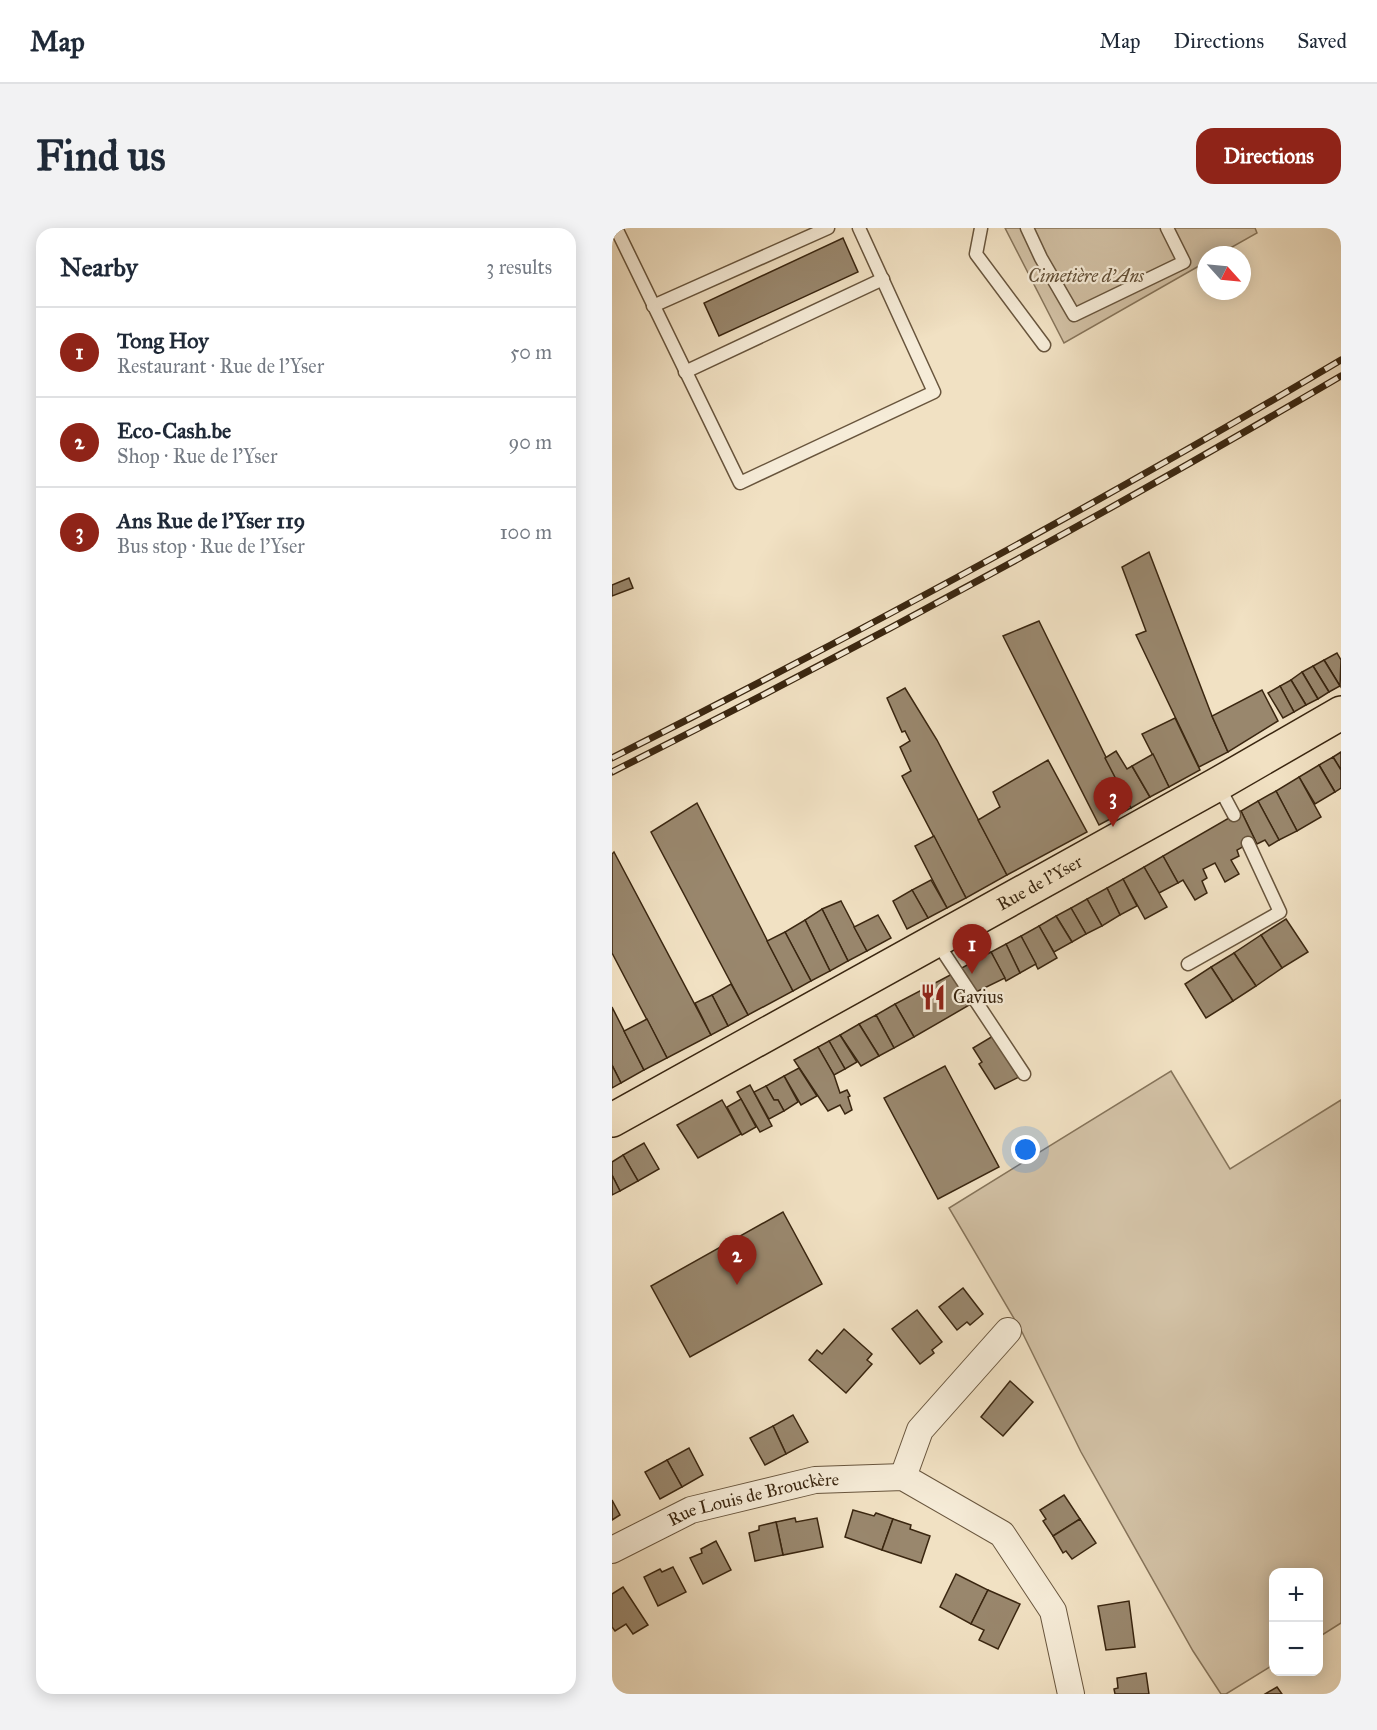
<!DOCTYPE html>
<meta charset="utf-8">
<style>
body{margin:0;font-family:"IM FELL Great Primer",serif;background:#f2f2f3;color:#1f2937}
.controls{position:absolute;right:18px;bottom:18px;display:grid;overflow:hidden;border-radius:12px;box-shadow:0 3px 15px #0003}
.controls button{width:54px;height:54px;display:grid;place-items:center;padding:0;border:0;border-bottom:2px solid #e0e1e3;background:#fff;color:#1f2937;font:30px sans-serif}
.compass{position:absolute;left:585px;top:18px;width:54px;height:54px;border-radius:50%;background:#fff;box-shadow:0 3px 15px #0003;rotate:117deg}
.you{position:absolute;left:414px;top:922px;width:21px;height:21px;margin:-15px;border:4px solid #fff;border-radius:50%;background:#1a73e8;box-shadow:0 0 0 9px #1a73e833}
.badge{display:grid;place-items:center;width:39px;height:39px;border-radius:50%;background:#8f2418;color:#fff;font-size:20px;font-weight:700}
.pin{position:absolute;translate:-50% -50px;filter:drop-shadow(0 2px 3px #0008)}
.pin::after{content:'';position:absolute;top:32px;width:21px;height:18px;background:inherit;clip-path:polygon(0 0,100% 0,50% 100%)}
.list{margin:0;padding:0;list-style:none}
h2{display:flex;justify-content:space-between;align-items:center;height:78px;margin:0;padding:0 24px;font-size:26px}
h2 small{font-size:20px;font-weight:400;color:#747a83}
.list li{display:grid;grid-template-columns:39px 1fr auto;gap:18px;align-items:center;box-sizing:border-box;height:90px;padding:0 24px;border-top:2px solid #e0e1e3}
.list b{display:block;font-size:22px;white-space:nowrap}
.list p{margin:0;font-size:20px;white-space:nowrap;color:#747a83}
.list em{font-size:20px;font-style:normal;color:#747a83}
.map{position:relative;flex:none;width:729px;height:1466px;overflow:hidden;border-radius:18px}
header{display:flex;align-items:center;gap:36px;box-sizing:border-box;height:84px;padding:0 30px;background:#fff;border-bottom:2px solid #e0e1e3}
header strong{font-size:28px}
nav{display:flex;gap:33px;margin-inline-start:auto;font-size:21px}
.intro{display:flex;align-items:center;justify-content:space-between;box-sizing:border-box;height:144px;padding:0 36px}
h1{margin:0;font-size:42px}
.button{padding:15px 27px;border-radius:18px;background:#8f2418;color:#fff;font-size:21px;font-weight:700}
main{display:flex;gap:36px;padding:0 36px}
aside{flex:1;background:#fff;border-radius:18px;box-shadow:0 3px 15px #0003}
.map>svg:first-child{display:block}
.green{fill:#d2c1a5;stroke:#86745a;stroke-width:1.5}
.building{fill:#99876d;stroke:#3a2610;stroke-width:1.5}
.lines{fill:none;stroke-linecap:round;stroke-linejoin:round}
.lane-casing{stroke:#68553d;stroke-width:15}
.street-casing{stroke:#68553d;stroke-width:28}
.primary-casing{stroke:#3a2610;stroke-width:36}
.lane{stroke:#f6ecd8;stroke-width:12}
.street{stroke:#f6ecd8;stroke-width:26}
.primary{stroke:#f1e1c3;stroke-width:33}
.rail-casing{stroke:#3a2610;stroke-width:7}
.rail{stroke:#f6ecd8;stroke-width:4.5;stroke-dasharray:14;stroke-linecap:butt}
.labels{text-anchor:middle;stroke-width:4.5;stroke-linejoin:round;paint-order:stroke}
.park-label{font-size:18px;font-style:italic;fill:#604d35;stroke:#f6ecd8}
.street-label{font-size:18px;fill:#3a2610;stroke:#f6ecd8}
.poi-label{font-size:18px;fill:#3a2610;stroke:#f6ecd8;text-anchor:start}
</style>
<header>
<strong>Map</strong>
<nav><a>Map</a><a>Directions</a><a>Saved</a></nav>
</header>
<div class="intro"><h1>Find us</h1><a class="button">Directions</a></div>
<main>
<aside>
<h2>Nearby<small>3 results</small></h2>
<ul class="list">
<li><span class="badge">1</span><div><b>Tong Hoy</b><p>Restaurant · Rue de l'Yser</p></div><em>50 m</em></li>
<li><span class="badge">2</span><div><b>Eco-Cash.be</b><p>Shop · Rue de l'Yser</p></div><em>90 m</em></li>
<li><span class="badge">3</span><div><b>Ans Rue de l'Yser 119</b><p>Bus stop · Rue de l'Yser</p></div><em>100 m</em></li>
</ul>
</aside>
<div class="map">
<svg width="729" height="1466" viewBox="0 0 729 1466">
<rect width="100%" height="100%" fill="#f1e1c3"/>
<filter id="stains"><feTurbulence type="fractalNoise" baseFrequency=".00333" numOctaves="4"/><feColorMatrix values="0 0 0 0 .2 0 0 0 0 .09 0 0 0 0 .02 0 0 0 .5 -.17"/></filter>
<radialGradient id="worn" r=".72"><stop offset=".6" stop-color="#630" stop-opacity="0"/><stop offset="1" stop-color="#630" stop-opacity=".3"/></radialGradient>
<g class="green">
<path d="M393,0H643L645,5L606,27H594V34L452,115Z"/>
<path d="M559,843L618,941L729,872V1395L707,1409L706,1344H662L661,1437L614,1466H609L581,1423L469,1224L410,1104L337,980Z"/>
</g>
<g class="building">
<path d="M231,10L246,44L107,108L92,75Z"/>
<path d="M537,324L600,488L616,524L587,539L524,407L534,403L510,339Z"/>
<path d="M17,350L21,360L0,368V357Z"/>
<path d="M427,393L519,580L487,597L391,408Z"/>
<path d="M725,425L729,432L728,458L712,432Z"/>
<path d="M712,432L728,458L717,464L701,438Z"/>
<path d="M701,438L717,464L706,471L690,444Z"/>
<path d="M690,444L706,471L694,477L679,452Z"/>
<path d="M679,452L694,477L682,484L668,458Z"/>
<path d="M668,458L682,484L671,490L656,465Z"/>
<path d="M293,460L325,512L395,647L354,670L290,548L299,543L288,519L298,513L293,503L290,504L275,470Z"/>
<path d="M650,462L666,493L616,524L600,488Z"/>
<path d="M563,490L588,542L557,559L530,506Z"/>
<path d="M504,523L515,541L520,538L538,569L519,580L493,530Z"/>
<path d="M729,524V542L721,529Z"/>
<path d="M541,526L557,559L538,569L520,538Z"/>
<path d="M721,529L729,542V560L723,564L707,537Z"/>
<path d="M436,532L475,604L395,647L366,592L388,579L381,564Z"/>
<path d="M707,537L723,564L703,576L687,549Z"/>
<path d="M687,549L709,589L685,603L664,563Z"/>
<path d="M664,563L685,603L667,612L646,573Z"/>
<path d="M646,573L667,612L657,618L653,612L645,616L629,583Z"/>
<path d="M85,575L181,763L136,787L39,604Z"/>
<path d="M629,583L643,612L625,622L627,628L619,632L627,646L613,654L603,635L591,641L595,650L590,653L595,665L583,672L571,652L566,655L551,628Z"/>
<path d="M322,608L354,670L335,680L303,618Z"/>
<path d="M2,624L99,807L55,830L0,725V626Z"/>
<path d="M551,628L566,655L547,665L532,639Z"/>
<path d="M532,639L555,679L533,691L511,651Z"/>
<path d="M511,651L525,678L508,687L495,660Z"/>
<path d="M319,652L335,680L316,690L300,662Z"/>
<path d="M495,660L508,687L490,698L475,671Z"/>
<path d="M300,662L316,690L295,701L281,673Z"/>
<path d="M475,671L490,698L474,706L459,680Z"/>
<path d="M229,673L255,723L236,733L210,681Z"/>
<path d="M459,680L474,706L460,714L444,688Z"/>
<path d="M210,681L236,733L218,743L193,692Z"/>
<path d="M266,687L279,710L255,723L242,699Z"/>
<path d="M444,688L460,714L442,724L427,698Z"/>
<path d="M674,691L696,724L670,740L649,707Z"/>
<path d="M193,692L218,743L199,753L173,704Z"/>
<path d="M427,698L445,730L426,741L409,708Z"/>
<path d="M173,704L199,753L181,763L155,713Z"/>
<path d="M649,707L670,740L644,758L622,725Z"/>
<path d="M409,708L424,736L408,745L394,716Z"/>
<path d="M394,716L408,745L394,753L379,724Z"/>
<path d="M379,724L393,750L360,766L346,742Z"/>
<path d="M622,725L644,758L621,773L599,739Z"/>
<path d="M599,739L621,773L594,790L573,756Z"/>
<path d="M342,745L359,776L302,809L283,776Z"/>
<path d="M119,756L136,787L116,798L100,767Z"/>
<path d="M100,767L116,798L99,807L83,775Z"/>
<path d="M283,776L302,809L282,820L264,787Z"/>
<path d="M0,779L32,842L9,855L0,837Z"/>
<path d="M264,787L282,820L267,828L247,796Z"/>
<path d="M35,791L55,830L32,842L12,803Z"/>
<path d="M247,796L267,828L249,838L228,807Z"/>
<path d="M228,807L245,834L233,841L217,813Z"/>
<path d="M381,808L407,849L383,861L367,836L370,834L361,820Z"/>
<path d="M217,813L233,841L222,847L206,819Z"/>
<path d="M206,819L222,847L228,865L235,862L238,868L236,869L240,882L233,886L228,877L216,883L182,832Z"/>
<path d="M0,837L9,855L0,860Z"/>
<path d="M333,838L387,939L326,971L272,870Z"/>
<path d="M187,840L205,868L189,877L172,848Z"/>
<path d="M172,848L186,874L172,883L166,872H162L154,858Z"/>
<path d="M138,857L160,898L148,904L125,864Z"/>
<path d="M154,858L162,872H166L172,883L157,891L142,864Z"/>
<path d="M129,871L144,899L130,907L115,879Z"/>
<path d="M110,872L129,906L86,930L65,897Z"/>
<path d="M32,915L47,941L26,953L11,927Z"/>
<path d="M11,927L26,953L8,963L0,947V934Z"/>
<path d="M0,947L8,963L0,967Z"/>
<path d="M171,984L210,1056L78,1129L39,1058Z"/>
<path d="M351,1060L371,1086L358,1097L355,1094L345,1102L327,1079Z"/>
<path d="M305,1082L330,1114L320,1122L322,1125L308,1136L280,1101Z"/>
<path d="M232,1101L260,1126L255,1132L260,1136L234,1165L197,1132L205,1122L210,1126Z"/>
<path d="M398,1153L421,1174L391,1208L369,1189Z"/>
<path d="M181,1187L196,1214L174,1226L161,1198Z"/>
<path d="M161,1198L174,1226L153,1237L138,1210Z"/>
<path d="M77,1220L91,1247L70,1259L55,1232Z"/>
<path d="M55,1232L70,1259L48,1271L33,1244Z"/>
<path d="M452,1267L468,1291L441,1308L431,1293L434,1291L428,1282Z"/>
<path d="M0,1272L8,1287L0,1292Z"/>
<path d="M241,1282L262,1288L264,1285L281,1291L270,1322L233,1309Z"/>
<path d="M183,1290L184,1294L205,1290L211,1319L171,1327L164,1294Z"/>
<path d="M281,1291L299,1297L298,1301L318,1308L309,1335L270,1322Z"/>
<path d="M468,1291L484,1315L460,1331L454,1323L451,1325L441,1308Z"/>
<path d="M164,1294L171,1327L143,1333L137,1305L147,1302V1298Z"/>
<path d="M104,1313L119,1342L91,1356L78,1330L90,1325L89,1321Z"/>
<path d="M61,1339L74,1364L46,1378L32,1349L48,1341L50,1344Z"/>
<path d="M344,1346L376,1362L359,1396L328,1379Z"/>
<path d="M11,1359L36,1397L21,1406L14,1396L3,1403L0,1399V1366Z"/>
<path d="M376,1362L408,1376L386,1421L367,1412L372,1402L359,1396Z"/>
<path d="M517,1373L523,1419L494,1422L486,1378Z"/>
<path d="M534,1445L537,1466H503L502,1461L506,1460L505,1450Z"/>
<path d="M665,1459L670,1466H653Z"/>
</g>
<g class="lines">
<g class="lane-casing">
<g id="lane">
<path d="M4,0L128,255L322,164L247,0"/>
<path d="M369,0L364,26L432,117"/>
<path d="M415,0L429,30L462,87L572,34L555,0"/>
<path d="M41,78L216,0"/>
<path d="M73,144L271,51"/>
<path d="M606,557L622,587"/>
<path d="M324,713L412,846"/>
<path d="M576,736L668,684L636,615"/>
</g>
</g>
<g class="street-casing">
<g id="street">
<path d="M291,1249L308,1202L396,1103"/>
<path id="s1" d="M0,1322L79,1282L203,1252L291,1249L390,1306L441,1383L459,1466"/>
</g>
</g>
<g class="primary-casing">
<g id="primary">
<path id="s2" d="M0,892L606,556L729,485"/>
</g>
</g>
<use href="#lane" class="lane"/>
<use href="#street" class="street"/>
<use href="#primary" class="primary"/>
<g class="rail-casing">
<g id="rail">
<path d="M0,530C247,405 491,273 729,132"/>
<path d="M0,544C247,420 490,288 729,148"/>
</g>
</g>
<use href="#rail" class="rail"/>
</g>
<defs>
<g id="restaurant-bare" transform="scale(2.07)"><path d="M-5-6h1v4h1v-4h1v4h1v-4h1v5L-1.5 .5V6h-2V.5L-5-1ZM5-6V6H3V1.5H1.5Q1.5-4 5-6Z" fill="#8f2418" stroke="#f6ecd8" stroke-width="2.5" paint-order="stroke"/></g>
</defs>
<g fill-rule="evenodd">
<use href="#restaurant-bare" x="321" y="769"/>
</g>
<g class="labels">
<g class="park-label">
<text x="474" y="54">Cimetière d'Ans</text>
</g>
<g class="street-label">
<text dy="6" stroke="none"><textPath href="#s2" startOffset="489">Rue de l'Yser</textPath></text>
<text dy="6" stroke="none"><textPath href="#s1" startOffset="152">Rue Louis de Brouckère</textPath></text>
</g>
<g class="poi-label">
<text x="341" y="775">Gavius</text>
</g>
</g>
<rect width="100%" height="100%" filter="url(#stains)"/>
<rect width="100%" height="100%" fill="url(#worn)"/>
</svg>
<div class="controls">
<button>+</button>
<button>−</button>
</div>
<svg class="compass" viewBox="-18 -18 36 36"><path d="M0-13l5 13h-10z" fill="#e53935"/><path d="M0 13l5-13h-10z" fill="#747a83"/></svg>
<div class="you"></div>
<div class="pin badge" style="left:360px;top:746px">1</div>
<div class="pin badge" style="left:125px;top:1057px">2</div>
<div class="pin badge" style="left:501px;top:599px">3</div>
</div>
</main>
